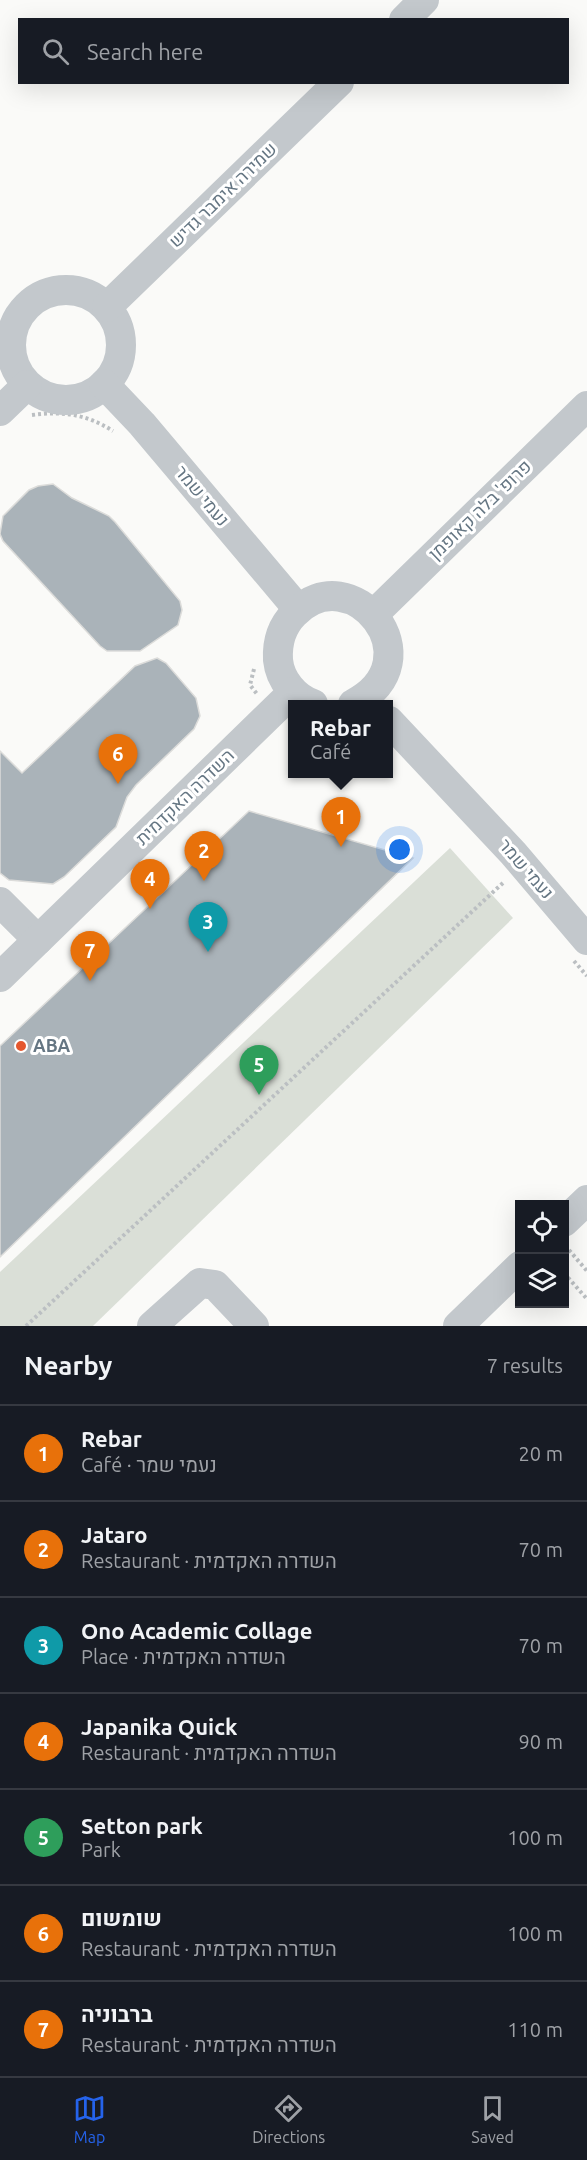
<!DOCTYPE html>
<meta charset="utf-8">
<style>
body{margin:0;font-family:Ubuntu,Heebo,sans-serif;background:#242831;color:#f1f3f6}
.controls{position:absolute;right:18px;bottom:18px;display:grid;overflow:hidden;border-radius:0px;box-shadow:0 6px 24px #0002}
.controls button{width:54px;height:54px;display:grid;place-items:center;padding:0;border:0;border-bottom:2px solid #363941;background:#171b24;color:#f1f3f6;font:30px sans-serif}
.you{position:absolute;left:400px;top:850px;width:21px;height:21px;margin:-15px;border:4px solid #fff;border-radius:50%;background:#1a73e8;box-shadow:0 0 0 9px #1a73e833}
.badge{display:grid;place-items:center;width:39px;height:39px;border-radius:50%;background:#2563eb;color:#fff;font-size:20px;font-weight:700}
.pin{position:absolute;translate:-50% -50px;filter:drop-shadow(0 2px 3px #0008)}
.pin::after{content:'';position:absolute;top:32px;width:21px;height:18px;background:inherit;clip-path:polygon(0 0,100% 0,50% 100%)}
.popup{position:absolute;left:288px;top:700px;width:105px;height:78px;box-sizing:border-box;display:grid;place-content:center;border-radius:0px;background:#171b24;filter:drop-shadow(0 2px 4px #0005);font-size:20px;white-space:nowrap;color:#9ea1a6}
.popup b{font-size:22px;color:#f1f3f6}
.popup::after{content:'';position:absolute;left:50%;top:100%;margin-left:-12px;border:12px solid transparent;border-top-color:#171b24}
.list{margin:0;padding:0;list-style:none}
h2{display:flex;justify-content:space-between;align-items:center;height:78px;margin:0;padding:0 24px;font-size:26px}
h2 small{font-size:20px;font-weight:400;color:#9ea1a6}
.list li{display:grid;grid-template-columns:39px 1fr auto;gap:18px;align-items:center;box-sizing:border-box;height:96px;padding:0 24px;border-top:2px solid #363941}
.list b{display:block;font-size:22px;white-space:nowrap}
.list p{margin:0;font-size:20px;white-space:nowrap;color:#9ea1a6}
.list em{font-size:20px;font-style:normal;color:#9ea1a6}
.icon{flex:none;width:33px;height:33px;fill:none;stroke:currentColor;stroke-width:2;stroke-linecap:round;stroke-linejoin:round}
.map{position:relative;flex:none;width:587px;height:1326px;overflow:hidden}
.search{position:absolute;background:#171b24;box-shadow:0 6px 24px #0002;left:18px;right:18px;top:18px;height:66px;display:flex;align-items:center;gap:15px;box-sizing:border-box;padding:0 21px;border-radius:0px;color:#9ea1a6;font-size:22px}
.sheet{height:750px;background:#171b24}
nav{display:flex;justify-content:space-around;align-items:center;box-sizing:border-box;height:84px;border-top:2px solid #363941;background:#171b24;font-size:16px;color:#9ea1a6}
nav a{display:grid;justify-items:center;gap:3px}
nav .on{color:#2563eb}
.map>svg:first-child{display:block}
.green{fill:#dadfd7}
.building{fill:#aab3b9;stroke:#dcdcda;stroke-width:1.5}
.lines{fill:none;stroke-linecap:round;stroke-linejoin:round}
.path{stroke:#bbbfc2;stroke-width:4;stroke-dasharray:3 3;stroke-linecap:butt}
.minor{stroke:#c3c8cc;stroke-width:30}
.poi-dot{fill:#e4572e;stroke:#fff;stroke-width:2}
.labels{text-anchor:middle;stroke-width:6;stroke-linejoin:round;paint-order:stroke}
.street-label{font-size:18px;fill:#657683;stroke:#fff}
.poi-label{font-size:18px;font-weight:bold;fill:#657683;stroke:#fff;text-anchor:start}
</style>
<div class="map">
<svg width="587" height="1326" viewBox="0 0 587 1326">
<rect width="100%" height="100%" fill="#fafaf8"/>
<path class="green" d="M450,848L513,918L93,1326H0V1272Z"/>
<g class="building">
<path d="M53,484L72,498L109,516L115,522L180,601L182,610L178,625L140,651H107L100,646L3,541L0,534L3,516L29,490L38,486Z"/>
<path d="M157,658L166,663L196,698L200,716L194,729L136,785L127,797L116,827L64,877L53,884L9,880L0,873V751L22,773L135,666Z"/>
<path d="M249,811L413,858L0,1257V1046Z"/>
</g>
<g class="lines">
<g class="path">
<path d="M32,415C63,411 86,414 113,431"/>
<path d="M254,669L250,685L257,694"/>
<path d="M574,961L587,976"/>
<path d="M569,1250L587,1271"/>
<path d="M564,1273L587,1299"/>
<path d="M26,1326L505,881"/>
</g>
<g class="minor">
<path d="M404,20L424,0"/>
<circle cx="66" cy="345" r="55"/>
<path d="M107,307L339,82"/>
<path d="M104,384L142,424L298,609"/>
<path d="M0,411L27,385"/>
<path d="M374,614L587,406"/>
<path d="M313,704C295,698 280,680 278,660C277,642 281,627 294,614C351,554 438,660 353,704"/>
<path d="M389,721L513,853L587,940"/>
<path d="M0,902L38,940"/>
<path d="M0,977L293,692"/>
<path d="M564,1222L587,1200"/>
<path d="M152,1326L200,1283L215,1285L254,1326"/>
<path d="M458,1326L520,1266"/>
</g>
</g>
<circle class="poi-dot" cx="21" cy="1046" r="6"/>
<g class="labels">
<g class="street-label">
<text transform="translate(223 195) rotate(-44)" y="6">שמירה אימבר גדיש</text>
<text transform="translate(202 496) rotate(50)" y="6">נעמי שמר</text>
<text transform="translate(480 510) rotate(-44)" y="6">פרופ' בלה קאופמן</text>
<text transform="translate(185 797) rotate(-44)" y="6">השדרה האקדמית</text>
<text transform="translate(526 869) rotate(49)" y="6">נעמי שמר</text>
</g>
<g class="poi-label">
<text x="33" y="1052">ABA</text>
</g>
</g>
</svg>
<div class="controls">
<button><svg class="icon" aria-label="locate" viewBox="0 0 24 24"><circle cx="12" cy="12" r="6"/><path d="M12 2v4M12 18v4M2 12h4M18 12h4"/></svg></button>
<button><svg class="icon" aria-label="layers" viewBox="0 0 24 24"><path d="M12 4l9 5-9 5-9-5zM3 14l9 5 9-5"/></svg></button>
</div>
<div class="you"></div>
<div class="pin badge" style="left:341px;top:847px;background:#e8710a">1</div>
<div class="popup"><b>Rebar</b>Café</div>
<div class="pin badge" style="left:204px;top:881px;background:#e8710a">2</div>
<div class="pin badge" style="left:208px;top:952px;background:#0f9aa8">3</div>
<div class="pin badge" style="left:150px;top:909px;background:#e8710a">4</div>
<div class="pin badge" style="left:259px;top:1095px;background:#2e9e5b">5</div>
<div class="pin badge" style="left:118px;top:784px;background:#e8710a">6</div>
<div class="pin badge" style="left:90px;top:981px;background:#e8710a">7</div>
<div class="search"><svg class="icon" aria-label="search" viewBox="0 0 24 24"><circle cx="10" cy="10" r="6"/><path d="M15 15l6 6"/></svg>Search here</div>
</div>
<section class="sheet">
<h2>Nearby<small>7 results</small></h2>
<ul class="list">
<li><span class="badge" style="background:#e8710a">1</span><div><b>Rebar</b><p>Café · נעמי שמר</p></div><em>20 m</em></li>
<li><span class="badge" style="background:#e8710a">2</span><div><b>Jataro</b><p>Restaurant · השדרה האקדמית</p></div><em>70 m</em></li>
<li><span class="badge" style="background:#0f9aa8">3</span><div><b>Ono Academic Collage</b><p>Place · השדרה האקדמית</p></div><em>70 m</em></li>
<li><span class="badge" style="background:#e8710a">4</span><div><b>Japanika Quick</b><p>Restaurant · השדרה האקדמית</p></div><em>90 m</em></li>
<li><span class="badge" style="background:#2e9e5b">5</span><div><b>Setton park</b><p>Park</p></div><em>100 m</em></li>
<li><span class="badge" style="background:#e8710a">6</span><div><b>שומשום</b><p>Restaurant · השדרה האקדמית</p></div><em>100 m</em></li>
<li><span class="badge" style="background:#e8710a">7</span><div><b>ברבוניה</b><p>Restaurant · השדרה האקדמית</p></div><em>110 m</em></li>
</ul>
</section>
<nav>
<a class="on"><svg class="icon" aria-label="map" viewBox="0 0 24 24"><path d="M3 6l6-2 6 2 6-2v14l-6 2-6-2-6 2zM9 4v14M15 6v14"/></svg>Map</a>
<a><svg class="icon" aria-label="directions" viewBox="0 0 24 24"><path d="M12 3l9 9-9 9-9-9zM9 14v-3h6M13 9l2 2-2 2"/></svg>Directions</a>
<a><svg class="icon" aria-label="saved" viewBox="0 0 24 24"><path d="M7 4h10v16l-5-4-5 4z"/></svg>Saved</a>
</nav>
